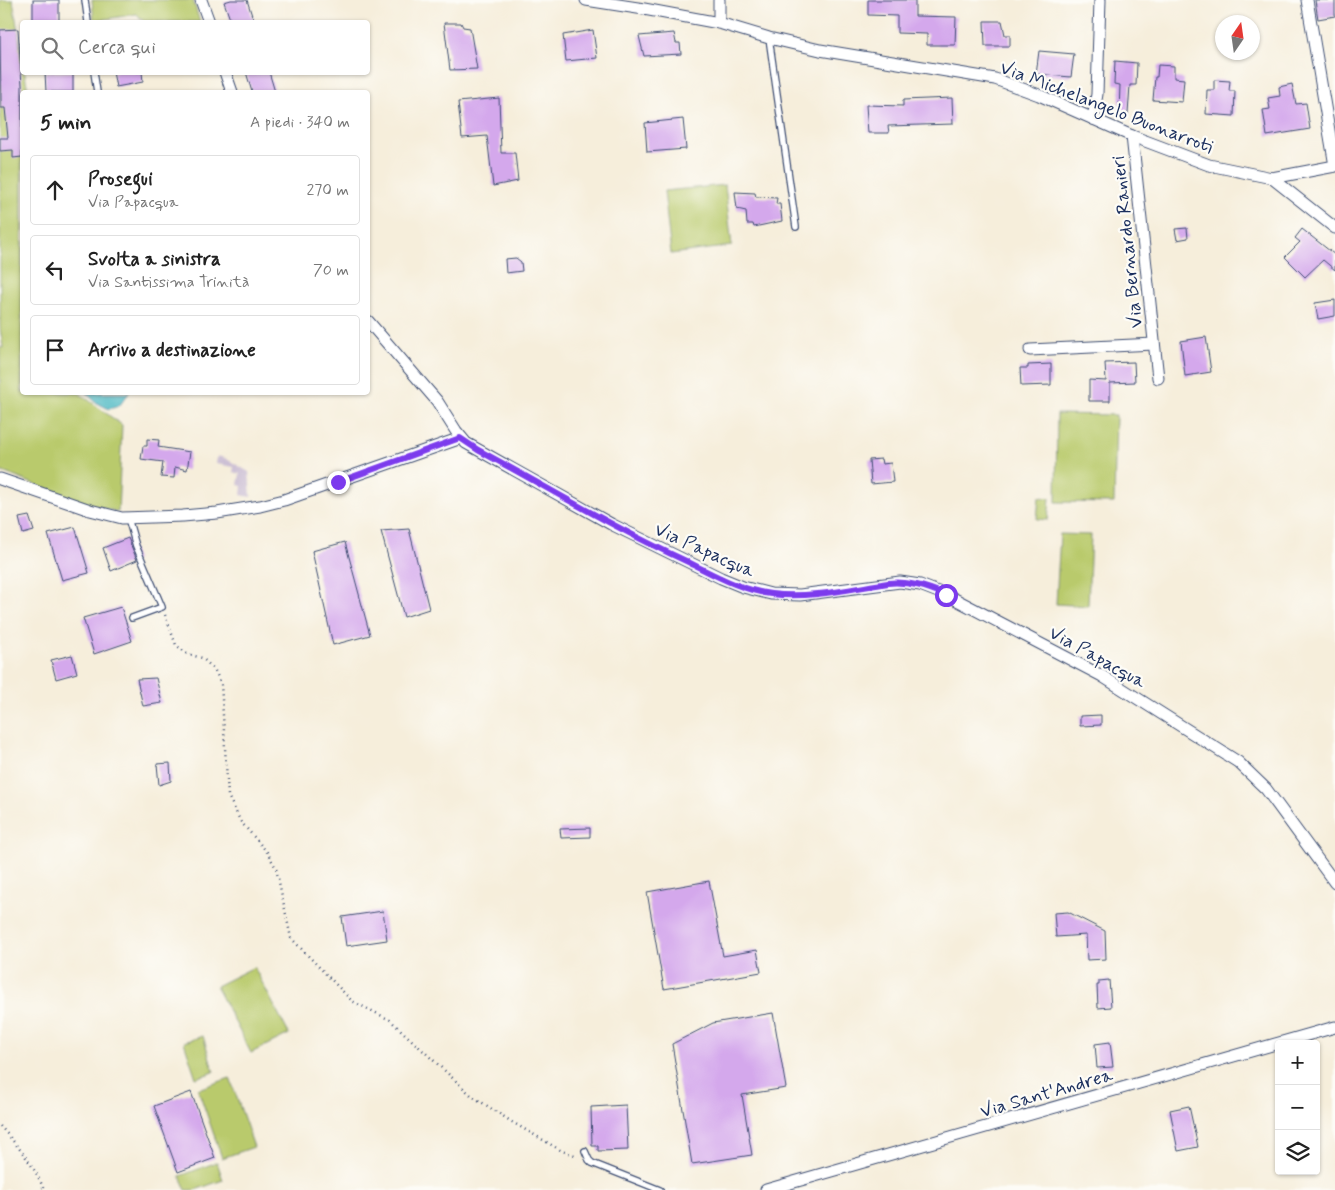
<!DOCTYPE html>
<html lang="it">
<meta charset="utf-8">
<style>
body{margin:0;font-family:Mynerve,sans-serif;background:#f6f6f6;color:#222}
.controls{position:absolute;right:15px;bottom:15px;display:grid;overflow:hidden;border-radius:5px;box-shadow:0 1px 4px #0004}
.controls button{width:45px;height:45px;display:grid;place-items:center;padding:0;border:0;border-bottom:1px solid #e0e0e0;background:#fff;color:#222;font:25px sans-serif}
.compass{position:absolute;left:1215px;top:15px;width:45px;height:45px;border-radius:50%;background:#fff;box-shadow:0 1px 4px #0004;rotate:13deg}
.stop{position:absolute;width:15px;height:15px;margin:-11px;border:4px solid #7c3aed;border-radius:50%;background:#fff}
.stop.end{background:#7c3aed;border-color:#fff;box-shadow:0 1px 5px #0008}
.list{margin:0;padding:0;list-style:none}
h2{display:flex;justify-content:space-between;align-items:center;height:65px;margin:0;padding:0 20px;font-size:21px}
h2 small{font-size:16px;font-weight:400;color:#767676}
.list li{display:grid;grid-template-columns:32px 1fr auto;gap:15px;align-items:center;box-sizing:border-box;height:70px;margin:0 10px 10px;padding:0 10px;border:1px solid #e0e0e0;border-radius:5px}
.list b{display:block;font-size:19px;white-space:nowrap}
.list p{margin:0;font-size:16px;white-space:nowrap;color:#767676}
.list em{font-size:16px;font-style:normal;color:#767676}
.icon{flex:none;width:28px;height:28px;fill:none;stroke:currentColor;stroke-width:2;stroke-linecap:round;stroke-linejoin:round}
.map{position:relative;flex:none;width:1335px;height:1190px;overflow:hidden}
.search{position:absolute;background:#fff;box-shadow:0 1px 4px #0004;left:20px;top:20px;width:350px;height:55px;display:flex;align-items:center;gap:12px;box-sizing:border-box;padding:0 18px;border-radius:5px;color:#767676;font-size:19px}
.panel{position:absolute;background:#fff;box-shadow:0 1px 4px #0004;left:20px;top:90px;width:350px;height:305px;border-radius:5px}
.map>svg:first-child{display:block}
.industrial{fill:#ccbfd4}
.green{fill:#b9ca6c;stroke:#6a7c65}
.water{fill:#4ab8c2;stroke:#327490}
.building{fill:#d4a8ec}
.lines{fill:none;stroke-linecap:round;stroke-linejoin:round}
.service-casing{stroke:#3c4c71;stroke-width:8}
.minor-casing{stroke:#3c4c71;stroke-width:13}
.path{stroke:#3c4c71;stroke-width:2.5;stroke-dasharray:1 4;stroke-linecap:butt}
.service{stroke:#fff;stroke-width:5.5}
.minor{stroke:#fff;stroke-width:11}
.route{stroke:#7c3aed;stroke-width:6}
.labels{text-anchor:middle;stroke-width:4.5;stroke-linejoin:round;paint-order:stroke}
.street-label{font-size:19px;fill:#1b2f5e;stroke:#fdfcf7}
</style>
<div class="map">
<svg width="1335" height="1190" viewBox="0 0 1335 1190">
<rect width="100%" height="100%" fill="#fdfcf7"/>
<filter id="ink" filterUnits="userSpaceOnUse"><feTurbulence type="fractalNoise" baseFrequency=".02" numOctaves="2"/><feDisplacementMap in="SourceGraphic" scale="10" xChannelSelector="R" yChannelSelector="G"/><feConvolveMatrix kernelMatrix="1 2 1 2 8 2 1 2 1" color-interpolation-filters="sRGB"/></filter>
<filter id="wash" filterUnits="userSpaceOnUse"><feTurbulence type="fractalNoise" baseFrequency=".0096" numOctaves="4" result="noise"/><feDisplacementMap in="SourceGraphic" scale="20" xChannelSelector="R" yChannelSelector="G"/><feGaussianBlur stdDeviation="1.12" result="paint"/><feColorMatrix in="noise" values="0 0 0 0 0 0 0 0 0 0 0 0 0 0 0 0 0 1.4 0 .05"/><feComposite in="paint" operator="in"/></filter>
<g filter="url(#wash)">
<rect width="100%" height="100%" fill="#f6eedb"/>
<path class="industrial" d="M217,456L225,458L249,472L251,497L241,495L242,486L238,485L240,474L233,472L234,467L216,464Z"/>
<g class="green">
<path d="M0,0H13L22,57V72L25,73L28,92H22V392L79,393L122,425L118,512L83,503L0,471V347L3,348L0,328Z"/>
<path d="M92,0H193L200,22H144L137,14L94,21Z"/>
<path d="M725,185L732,246L671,254L664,191Z"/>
<path d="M1057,414L1116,415L1114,503L1056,502Z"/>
<path d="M1039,497L1050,498L1048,520L1037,519Z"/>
<path d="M1060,534L1091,535L1088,606L1056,604Z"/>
<path d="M254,967L289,1034L251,1053L216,986Z"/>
<path d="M203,1036L214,1072L196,1078L184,1042Z"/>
<path d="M230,1078L254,1147L222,1158L198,1089Z"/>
<path d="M217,1162L223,1180L195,1190H186L180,1176Z"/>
</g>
<path class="water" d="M86,393H129L119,406L109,409L97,403Z"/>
<g id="blocks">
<g class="building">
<rect x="33" y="0" width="26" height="22"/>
<path d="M231,0H247L254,22H231L224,2Z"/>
<path d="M868,0H915V16L956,17L955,45H927V34L897,33V16L868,15Z"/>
<path d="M1315,0H1335V16L1318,19Z"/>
<path d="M984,21H1002L1005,35H1010V46H985Z"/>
<path d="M444,23H461L463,27L470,28L477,69L450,70Z"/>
<path d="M18,29L22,85V157L13,158V150L0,151V138H8L5,108H1L0,30Z"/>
<path d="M593,30L597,58L566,61L563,35Z"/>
<path d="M674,33L676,43H680L681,54L644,56L639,36Z"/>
<path d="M1039,51L1074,54L1071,77L1036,74Z"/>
<path d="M1115,61L1137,63L1136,85H1130L1128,114L1119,113L1120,85L1114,84Z"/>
<path d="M1158,65L1174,66V78L1184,79L1182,102L1153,100L1155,77H1157Z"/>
<path d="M45,72H73V92H46Z"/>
<path d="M113,72H142L143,82L116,87Z"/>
<path d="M246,72H269L275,92H252Z"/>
<path d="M1214,80L1230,81L1229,91H1235L1234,116L1206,114L1207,90H1214Z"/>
<path d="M1292,84L1296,104L1306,103L1310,129L1267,136L1263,110L1270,109L1268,98L1280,96L1279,87Z"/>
<path d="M499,98L501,153H515L518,181L493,186L487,136L462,138L458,102Z"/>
<path d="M952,98L953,124L888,126L889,133H868L866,105L903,106V100Z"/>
<path d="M683,119L686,149L647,152L645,123Z"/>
<path d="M735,192L755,193L756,197L777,198L776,204H780L782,221L754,227L753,224H747L746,211L737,209Z"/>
<path d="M1187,228L1188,238L1177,240L1175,229Z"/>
<path d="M1302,229L1335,255V270L1323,260L1305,277L1285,257L1300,242L1295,238Z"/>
<path d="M516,258L521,262L522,271L506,273L505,259Z"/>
<path d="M1335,300V316L1318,319L1315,303Z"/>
<path d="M1206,337L1211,372L1185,376L1181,341Z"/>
<path d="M1134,362L1135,382L1110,383V401H1089V380L1106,381L1105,363Z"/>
<path d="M1051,364V385L1021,386L1020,368H1028V365Z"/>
<path d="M147,439L159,440L158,447L190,452L187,470L175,467L174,478L161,477L163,462L141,459L143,446H147Z"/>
<path d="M881,459L882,464L891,463L893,482L871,484L869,460Z"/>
<path d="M29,516L34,531L23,534L19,518Z"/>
<path d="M75,527L89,573L62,580L48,534Z"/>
<path d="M409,529L429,609L404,617L381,531Z"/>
<path d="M128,538L137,560L111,571L103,548Z"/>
<path d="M345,542L370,635L333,645L312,551Z"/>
<path d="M121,607L132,641L94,654L83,618Z"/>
<path d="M72,655L77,673L56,679L51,660Z"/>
<path d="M156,678L162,703L143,706L137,679Z"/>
<path d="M1101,715V725L1080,726V716Z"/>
<path d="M170,763L171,781L159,785L157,764Z"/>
<path d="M590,828V837L561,838L560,829Z"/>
<path d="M709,881L723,956L757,950L761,972L664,989L647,892Z"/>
<path d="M383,911L387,940L346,946L342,917Z"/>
<path d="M1068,912L1105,931L1106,959L1087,960L1086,935L1056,937L1054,913Z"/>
<path d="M1109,980L1111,1007L1098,1008L1097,985H1099V981Z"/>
<path d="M773,1013L786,1088L742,1095L752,1155L692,1164L672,1044L713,1023Z"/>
<path d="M1110,1042L1113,1067L1097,1068L1095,1044Z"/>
<path d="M191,1092L215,1158L178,1172L154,1106Z"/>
<path d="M626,1105L628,1150L598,1151V1146H592L591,1107Z"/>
<path d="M1189,1106L1198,1147L1178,1151L1170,1110Z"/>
</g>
</g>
</g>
<g filter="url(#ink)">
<use href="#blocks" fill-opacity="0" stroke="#3c4c71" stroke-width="1"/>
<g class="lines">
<g class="service-casing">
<g id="service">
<path d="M85,0L88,22"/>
<path d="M769,38L796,227"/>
<path d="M94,72L97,92"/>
<path d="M128,518L136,546L162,607L132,618"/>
<path d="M585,1151L589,1160L592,1163L660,1190"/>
</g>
</g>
<g class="minor-casing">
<g id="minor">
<path d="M201,0L209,22"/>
<path d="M586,0L644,9L719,23L769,38L820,50L995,79L1039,95L1132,136L1209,165L1272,178L1335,228"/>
<path d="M1307,0L1335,166"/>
<path d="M719,23V0"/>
<path d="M225,72L232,92"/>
<path d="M1093,119L1097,94L1100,0"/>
<path d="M1132,136L1158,378"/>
<path d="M1272,178L1335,166"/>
<path d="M368,321L437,401L456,431L466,443L611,524L721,578L743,587L771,594L800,595L900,582L920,585L951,597L1102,676L1238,762L1266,789L1335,883"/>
<path d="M1030,350L1154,344"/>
<path d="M0,479L90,510L122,518L183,516L217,513L260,506L284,500L461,438"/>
<path d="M766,1190L1335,1027"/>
</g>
</g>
<g class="path">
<path d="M165,615L176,645L187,654L202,658L214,669L221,683L228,796L241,822L267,852L276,868L291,938L352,1001L390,1020L472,1096L512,1122L562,1151L578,1156"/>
<path d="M0,1126C17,1145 35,1166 44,1190"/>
</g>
<use href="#service" class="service"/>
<use href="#minor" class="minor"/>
</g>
</g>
<g class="lines" filter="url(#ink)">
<path class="route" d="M338,482L460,438L478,450C547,487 614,528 686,561C713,574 740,590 771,594C810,599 849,589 888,583C909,581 927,587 946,595"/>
</g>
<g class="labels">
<g class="street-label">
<text transform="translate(1107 106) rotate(21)" y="7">Via Michelangelo Buonarroti</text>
<text transform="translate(1126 242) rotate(-96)" y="7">Via Bernardo Ranieri</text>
<text transform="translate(705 549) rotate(24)" y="7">Via Papacqua</text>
<text transform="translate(1098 656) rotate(29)" y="7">Via Papacqua</text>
<text transform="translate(1046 1092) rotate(-16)" y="7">Via Sant'Andrea</text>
</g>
</g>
</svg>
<div class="controls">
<button>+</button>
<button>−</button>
<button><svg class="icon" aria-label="layers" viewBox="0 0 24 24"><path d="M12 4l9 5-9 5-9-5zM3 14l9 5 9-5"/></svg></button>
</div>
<svg class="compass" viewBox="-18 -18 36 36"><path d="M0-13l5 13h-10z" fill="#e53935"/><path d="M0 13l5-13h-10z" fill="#767676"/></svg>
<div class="stop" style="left:946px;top:595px"></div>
<div class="stop end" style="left:338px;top:482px"></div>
<div class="search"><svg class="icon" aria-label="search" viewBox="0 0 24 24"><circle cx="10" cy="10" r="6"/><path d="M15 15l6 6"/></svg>Cerca qui</div>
<section class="panel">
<h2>5 min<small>A piedi · 340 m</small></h2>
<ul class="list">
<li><svg class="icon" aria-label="ahead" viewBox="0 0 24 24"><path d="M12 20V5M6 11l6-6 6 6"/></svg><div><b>Prosegui</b><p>Via Papacqua</p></div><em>270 m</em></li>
<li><svg class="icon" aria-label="left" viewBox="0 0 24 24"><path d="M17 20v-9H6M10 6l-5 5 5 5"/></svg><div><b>Svolta a sinistra</b><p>Via Santissima Trinità</p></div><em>70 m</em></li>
<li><svg class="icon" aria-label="arrive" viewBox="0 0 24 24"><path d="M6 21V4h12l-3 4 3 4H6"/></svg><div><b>Arrivo a destinazione</b></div></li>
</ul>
</section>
</div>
